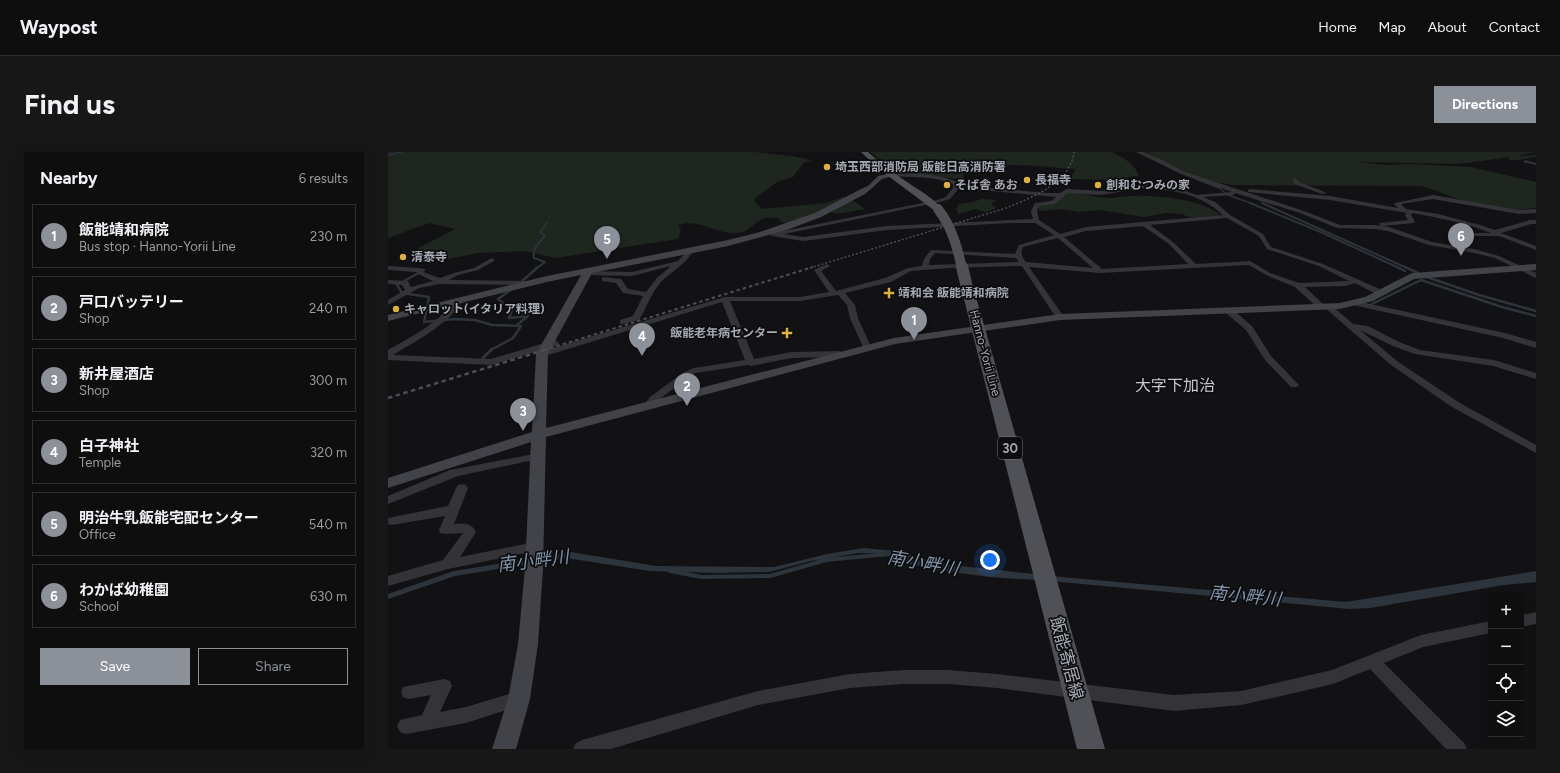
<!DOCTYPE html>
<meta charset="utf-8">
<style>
body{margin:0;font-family:Figtree,"Noto Sans JP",sans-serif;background:#171718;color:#f1f3f6}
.controls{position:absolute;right:12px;bottom:12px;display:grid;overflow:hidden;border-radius:0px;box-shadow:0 4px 16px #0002}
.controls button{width:36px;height:36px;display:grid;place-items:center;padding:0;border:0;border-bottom:1px solid #2e2e2f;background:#0e0e0f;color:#f1f3f6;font:20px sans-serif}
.you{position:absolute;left:602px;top:408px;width:14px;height:14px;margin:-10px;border:3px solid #fff;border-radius:50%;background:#1a73e8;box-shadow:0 0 0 6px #1a73e833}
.badge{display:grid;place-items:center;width:26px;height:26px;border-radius:50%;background:#8c9099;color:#fff;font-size:13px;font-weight:700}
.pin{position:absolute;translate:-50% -33px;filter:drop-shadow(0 1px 2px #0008)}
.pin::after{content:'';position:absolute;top:21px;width:14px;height:12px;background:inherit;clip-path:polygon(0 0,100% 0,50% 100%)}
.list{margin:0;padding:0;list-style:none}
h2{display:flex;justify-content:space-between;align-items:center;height:52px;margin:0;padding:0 16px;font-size:17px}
h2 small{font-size:13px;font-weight:400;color:#9b9c9e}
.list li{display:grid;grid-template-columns:26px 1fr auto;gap:12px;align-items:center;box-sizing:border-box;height:64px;margin:0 8px 8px;padding:0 8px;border:1px solid #2e2e2f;border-radius:0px}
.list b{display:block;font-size:15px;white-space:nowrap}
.list p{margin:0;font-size:13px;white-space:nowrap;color:#9b9c9e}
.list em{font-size:13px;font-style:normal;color:#9b9c9e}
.actions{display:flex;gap:8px;padding:12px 16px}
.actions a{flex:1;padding:9px 0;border:1px solid #8c9099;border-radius:0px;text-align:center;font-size:14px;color:#8c9099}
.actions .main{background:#8c9099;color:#fff}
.icon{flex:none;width:22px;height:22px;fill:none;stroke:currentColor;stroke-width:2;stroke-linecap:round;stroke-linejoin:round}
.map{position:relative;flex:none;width:1148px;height:597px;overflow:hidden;border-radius:0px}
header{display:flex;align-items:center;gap:24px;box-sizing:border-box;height:56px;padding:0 20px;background:#0e0e0f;border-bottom:1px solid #2e2e2f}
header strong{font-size:19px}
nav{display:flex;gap:22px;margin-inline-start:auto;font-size:14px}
.intro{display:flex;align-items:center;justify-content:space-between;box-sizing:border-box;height:96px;padding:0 24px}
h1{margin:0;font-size:28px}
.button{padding:10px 18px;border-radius:0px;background:#8c9099;color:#fff;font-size:14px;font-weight:700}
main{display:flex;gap:24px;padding:0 24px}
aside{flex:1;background:#0e0e0f;border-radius:0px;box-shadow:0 4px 16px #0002}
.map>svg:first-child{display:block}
.green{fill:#1f2620}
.water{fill:#2d343b}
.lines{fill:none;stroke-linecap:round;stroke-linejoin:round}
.stream-far4{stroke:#2d343b;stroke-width:1.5}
.stream-far3{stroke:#2d343b;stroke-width:2}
.stream-far2{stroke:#2d343b;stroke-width:2.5}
.stream-far1{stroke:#2d343b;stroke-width:3}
.stream{stroke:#2d343b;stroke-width:4}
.street{fill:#343438;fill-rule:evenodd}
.secondary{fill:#424348;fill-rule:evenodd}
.primary{fill:#505157;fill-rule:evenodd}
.rail-far2{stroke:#4d4e53;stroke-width:1.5;stroke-dasharray:2 2;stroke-linecap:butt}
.rail-far1{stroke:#4d4e53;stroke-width:2;stroke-dasharray:3.5 3;stroke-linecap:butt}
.rail{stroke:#4d4e53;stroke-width:2.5;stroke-dasharray:4.5 3.5;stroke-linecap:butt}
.primary-bridge-far1{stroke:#505157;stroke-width:10}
.primary-bridge{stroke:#505157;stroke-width:12}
.poi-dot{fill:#dcb042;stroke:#0d0d0f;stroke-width:1.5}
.labels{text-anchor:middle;stroke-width:3.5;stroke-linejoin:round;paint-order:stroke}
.far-poi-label{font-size:12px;font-weight:bold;fill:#a5a9b3;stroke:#0d0d0f;text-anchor:start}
.far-street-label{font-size:12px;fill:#a5a9b3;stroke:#0d0d0f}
.shield{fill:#0d0d0f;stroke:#777a82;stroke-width:1}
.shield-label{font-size:13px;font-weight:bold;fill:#a5a9b3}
.quarter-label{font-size:16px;fill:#c6c8cf;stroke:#0d0d0f}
.near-street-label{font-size:17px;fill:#a5a9b3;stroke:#0d0d0f}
.near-water-label{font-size:18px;font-style:italic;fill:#8094aa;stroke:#0d0d0f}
</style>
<header>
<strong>Waypost</strong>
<nav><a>Home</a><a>Map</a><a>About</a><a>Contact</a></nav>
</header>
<div class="intro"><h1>Find us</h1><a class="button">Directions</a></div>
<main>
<aside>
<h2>Nearby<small>6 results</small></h2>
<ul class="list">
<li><span class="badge">1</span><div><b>飯能靖和病院</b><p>Bus stop · Hanno-Yorii Line</p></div><em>230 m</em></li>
<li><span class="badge">2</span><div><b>戸口バッテリー</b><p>Shop</p></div><em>240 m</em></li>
<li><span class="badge">3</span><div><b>新井屋酒店</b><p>Shop</p></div><em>300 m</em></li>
<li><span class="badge">4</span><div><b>白子神社</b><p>Temple</p></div><em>320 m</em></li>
<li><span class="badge">5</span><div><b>明治牛乳飯能宅配センター</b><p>Office</p></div><em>540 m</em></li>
<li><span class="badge">6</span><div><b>わかば幼稚園</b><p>School</p></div><em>630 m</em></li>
</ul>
<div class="actions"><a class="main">Save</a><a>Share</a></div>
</aside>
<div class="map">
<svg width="1148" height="597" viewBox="0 0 1148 597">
<rect width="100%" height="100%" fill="#121214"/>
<g class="green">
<path d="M0,0H366L403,4L424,8L415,11L405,25L389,30L367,46L366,49L374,57L438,51L455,45L463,47L477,57L448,62L441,59L401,71L393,70L390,66C385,66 378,65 374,67C366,71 359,80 350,81C327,83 313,66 290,73L293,79L290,87L168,106L137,99L90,101L60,107L27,98L67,77L41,71L0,86Z"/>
<path d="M482,0H724C735,5 747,12 751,24L741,25L739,28L681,27L688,17C652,15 610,7 576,22V28L507,20Z"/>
<path d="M753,0H1148L1128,4L1148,3V5L1131,8H1122L1120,6L1122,5L1071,12L970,10L998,13L1025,12L1083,15L1148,30V56L1130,58L1076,49L1035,34L844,33C826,30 809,26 793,18C779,12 768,5 753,0Z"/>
<path d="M681,39C694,41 708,46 721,46C728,46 735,44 743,44C767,43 814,47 832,63L813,65H801L794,62L779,61L756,65L713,58L691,60L672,57L652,59L650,56V54L664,52Z"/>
<path d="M593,47L608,48L603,52L609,56L598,60L587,57L571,62L568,58L571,52L586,50Z"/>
</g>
<path class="water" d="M476,396L517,400L546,411L673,425L958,450L1148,419V430L1116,433L982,456L961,457L662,429L601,425L549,418L504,402L471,401L423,409L381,420L329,421L262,419L178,406L67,424L0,447V442L66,419L183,400L268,414L386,415L439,402Z"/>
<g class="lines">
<g class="stream-far4">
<path d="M0,3L14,0"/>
<path d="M808,27L831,36L840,43L865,52"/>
</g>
<g class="stream-far3">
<path d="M862,51L935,81L1011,116"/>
<path d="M874,51L1019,116"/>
<path d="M149,116L157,110L146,106C144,97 151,90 157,84L152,80L159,71"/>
</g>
<g class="stream-far2">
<path d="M1009,115L1017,119"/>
<path d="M1017,115L1030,121"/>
<path d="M27,117L36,118L9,133L14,141L41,145L36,170L67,167L87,168L104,173L133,174L125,186L103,198"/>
<path d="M1039,125L1091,143L1148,159"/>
<path d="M132,131L150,115"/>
<path d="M124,137L110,147L124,158L121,166L140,164L130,172"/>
<path d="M984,152L1033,128L1114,155L1148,164"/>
</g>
<path class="stream-far1" d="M95,206L104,197"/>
<path class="stream" d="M282,419L313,425L382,424L438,408L500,402L526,411L539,413"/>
<g class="street">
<path d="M748,0H754L770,6L797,20L916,59L952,73H987L1001,75L1044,90L1086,97L1111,104L1148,121V126L1107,106L1086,101L1041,93L1000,79L987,77L949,76L912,61L847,41L845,43L815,45L827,50L842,63L875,82L883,95L935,112L996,139V143H990L967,131L957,134L917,135L936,153L942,152L965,172L980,174L1011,190L1032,198L1106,208L1148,221V227L1105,214L1027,202L1005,194L972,178L1009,209L1072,251L1148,293V301L1064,255L1003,213L937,156L931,157L907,135L878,123L861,113L712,121L641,115L676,165L672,167H669L634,114L561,116L523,119L503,130L457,141L467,153L470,166L483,195L479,198L475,195L462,166L459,153L450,143L412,149H342L366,207L404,200L452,199L456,202L452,205L404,206L363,214L360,213L308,221L302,224L269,249L265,255L261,256L256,253L262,245L296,220L306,216L357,208L334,150L157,204H151L150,202L151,200L337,145H412L441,140L426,118L439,112L442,114L433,119L448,139L497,126L520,116L534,114L536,107L543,98L627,102L631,93L666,83L647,71H621L499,78L415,89L384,84L381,82L549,48L558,45L565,36V32C542,23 524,26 501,24L503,22C525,20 548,21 569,30L570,33L659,41H672L679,37L713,39L754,32L788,35L808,43L844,40L793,22ZM571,36L668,45L663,49L647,51L643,59L645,67L499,74L415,85L396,82L552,50L562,47ZM754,36C785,38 811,41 835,63L698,75L672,82L651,68L649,59L651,54L667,52L680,41L713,43ZM839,66L871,84L879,97L931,114L961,129L911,131L882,121L862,109L808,112L785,90L762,73ZM755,74L781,92L800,112L714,117L676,85L698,79ZM670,86L705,116L638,110C634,105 632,102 635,95ZM547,101L628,106L631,110L541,113L542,107Z"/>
<path d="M1137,8L1148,11V13L1135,10Z"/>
<path d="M904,27H908L911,30L939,41L934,42L907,32Z"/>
<path d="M862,37L942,44L1010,56L1006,52L1007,51L1045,43L1131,58L1148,57V61L1131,62L1045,47L1013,52L1018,57L1050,62L1092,73L1107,78L1142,68H1148V72H1143L1113,81L1148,94V98L1111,84H1084L1083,83L1086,81H1103C1078,71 1051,66 1025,61L1023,63L1027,70L1026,71L994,74L991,72L992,71L1020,68L1017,63L1019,61L942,48L860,40V38Z"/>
<path d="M302,97L305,99C298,112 284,119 273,130C263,141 259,155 251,168L235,172H232V168L245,164L255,144L235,141L228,131L214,129V125L233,127L240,137L258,140L269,126L283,114L244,124L200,123L196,121L200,119L244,120L290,109L300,98Z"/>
<path d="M104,106L106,107V109L90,118L70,123L61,128L141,129L145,131L141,133L52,132L31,136L0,153V148L17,138L14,133L0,132V128L20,129L23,135L45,129L30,122L28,120L0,118V114L30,116L35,120L52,126L66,121L86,116Z"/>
<path d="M67,147H73L74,149C63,171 26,190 5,203L103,207L167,188L171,191L170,193L103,213L0,208V198C23,185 53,170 67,147Z"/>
<path d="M965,149H968L1117,181L1148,190V196L1115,186L965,153Z"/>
<path d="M838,157H844L864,174L883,204L909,231L911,233L909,235H903L877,208L858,178L838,161Z"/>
<path d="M151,301L157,304L155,306L70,324L0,352V344L62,318Z"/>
<path d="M74,332L78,333L80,336L66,372C76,371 83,370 88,380L72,405L147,390L152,392L154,395L152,398L60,417L0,434V424L55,408L75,381L57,382L52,381L51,378L57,364L4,373L0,372V366L60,354L68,336L70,333Z"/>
<path d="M1148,460V472L1133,475V463Z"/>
<path d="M1103,469V481L1035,495L996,511L1076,591L1079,597H1058L982,517L945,532L853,553L786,559L609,536L560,532H515L462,536L370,553L223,597H185L188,591L194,588L370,539L462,522L515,518H560L609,522L786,543L853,539L944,518L1033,483Z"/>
<path d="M56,527L62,529L64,534L52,560L78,555L131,539L137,542L139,547L137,552L78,571L18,582L12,580L9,574L12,568L34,563L43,543L21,547L15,545L13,540L15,535Z"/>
</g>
<path class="secondary" d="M503,21L506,23L505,24L494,27L484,36L477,42L433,65L399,78L340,94L204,121L160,202L158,276L506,186L672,162L952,151L977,145L1024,121L1148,112V118L1026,127L985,149L952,157L672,168L507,192L158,285L155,416L150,492L142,547L128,597H104L120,547L130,492L137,416L143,290L0,336V326L144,280L148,202L193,123L159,130L0,169V163L159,124L340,88L372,80L427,61L471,38L480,34L490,24Z"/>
<g class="primary">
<path d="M473,0H480C493,12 507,22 522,32C533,39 546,47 554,57L553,59H547L491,17Z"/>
<path d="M578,128L584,131L717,597H689L572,131Z"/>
</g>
<path class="rail-far2" d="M422,116L618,56C644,45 682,32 686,0"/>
<path class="rail-far1" d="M156,198L425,115"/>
<path class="rail" d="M0,246L160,197"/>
<path class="primary-bridge-far1" d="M550,57C564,75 569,95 574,116"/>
<path class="primary-bridge" d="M574,115L578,131"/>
</g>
<g class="poi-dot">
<circle cx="439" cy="15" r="4"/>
<circle cx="639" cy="28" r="4"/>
<circle cx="559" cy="33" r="4"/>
<circle cx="710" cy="33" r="4"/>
<circle cx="15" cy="105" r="4"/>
<path d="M499 135h4v4h4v4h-4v4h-4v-4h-4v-4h4z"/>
<circle cx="8" cy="157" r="4"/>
<path d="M397 175h4v4h4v4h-4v4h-4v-4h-4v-4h4z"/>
</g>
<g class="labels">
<g class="far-poi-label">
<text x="447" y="19">埼玉西部消防局 飯能日高消防署</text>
<text x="647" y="32">長福寺</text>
<text x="567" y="37">そば舎 あお</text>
<text x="718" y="37">創和むつみの家</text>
<text x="23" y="109">清泰寺</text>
<text x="510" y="145">靖和会 飯能靖和病院</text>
<text x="16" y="161">キャロット(イタリア料理)</text>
<text x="390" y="185" text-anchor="end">飯能老年病センター</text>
</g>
<g class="far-street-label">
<text transform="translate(597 201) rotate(75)" y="4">Hanno-Yorii Line</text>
</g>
<rect class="shield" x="610" y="285" width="24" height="22" rx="3"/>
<g class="shield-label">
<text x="622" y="301">30</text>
</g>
<g class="quarter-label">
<text x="787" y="239">大字下加治</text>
</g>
<g class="near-street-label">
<text transform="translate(679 506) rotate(75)" y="6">飯能寄居線</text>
</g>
<g class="near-water-label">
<text transform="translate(145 409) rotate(-7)" y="6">南小畔川</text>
<text transform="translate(535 411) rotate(10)" y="6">南小畔川</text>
<text transform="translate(857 444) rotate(6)" y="6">南小畔川</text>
</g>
</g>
</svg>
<div class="controls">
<button>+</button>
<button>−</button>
<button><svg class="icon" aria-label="locate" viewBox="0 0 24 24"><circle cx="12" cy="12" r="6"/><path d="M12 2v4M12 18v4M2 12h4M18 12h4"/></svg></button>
<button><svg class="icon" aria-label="layers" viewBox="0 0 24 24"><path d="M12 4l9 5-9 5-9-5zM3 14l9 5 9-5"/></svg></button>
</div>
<div class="you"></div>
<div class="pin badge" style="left:526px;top:188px">1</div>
<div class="pin badge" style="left:299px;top:254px">2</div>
<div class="pin badge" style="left:135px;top:279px">3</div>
<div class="pin badge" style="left:254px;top:204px">4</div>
<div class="pin badge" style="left:219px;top:107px">5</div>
<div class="pin badge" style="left:1073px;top:104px">6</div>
</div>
</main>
